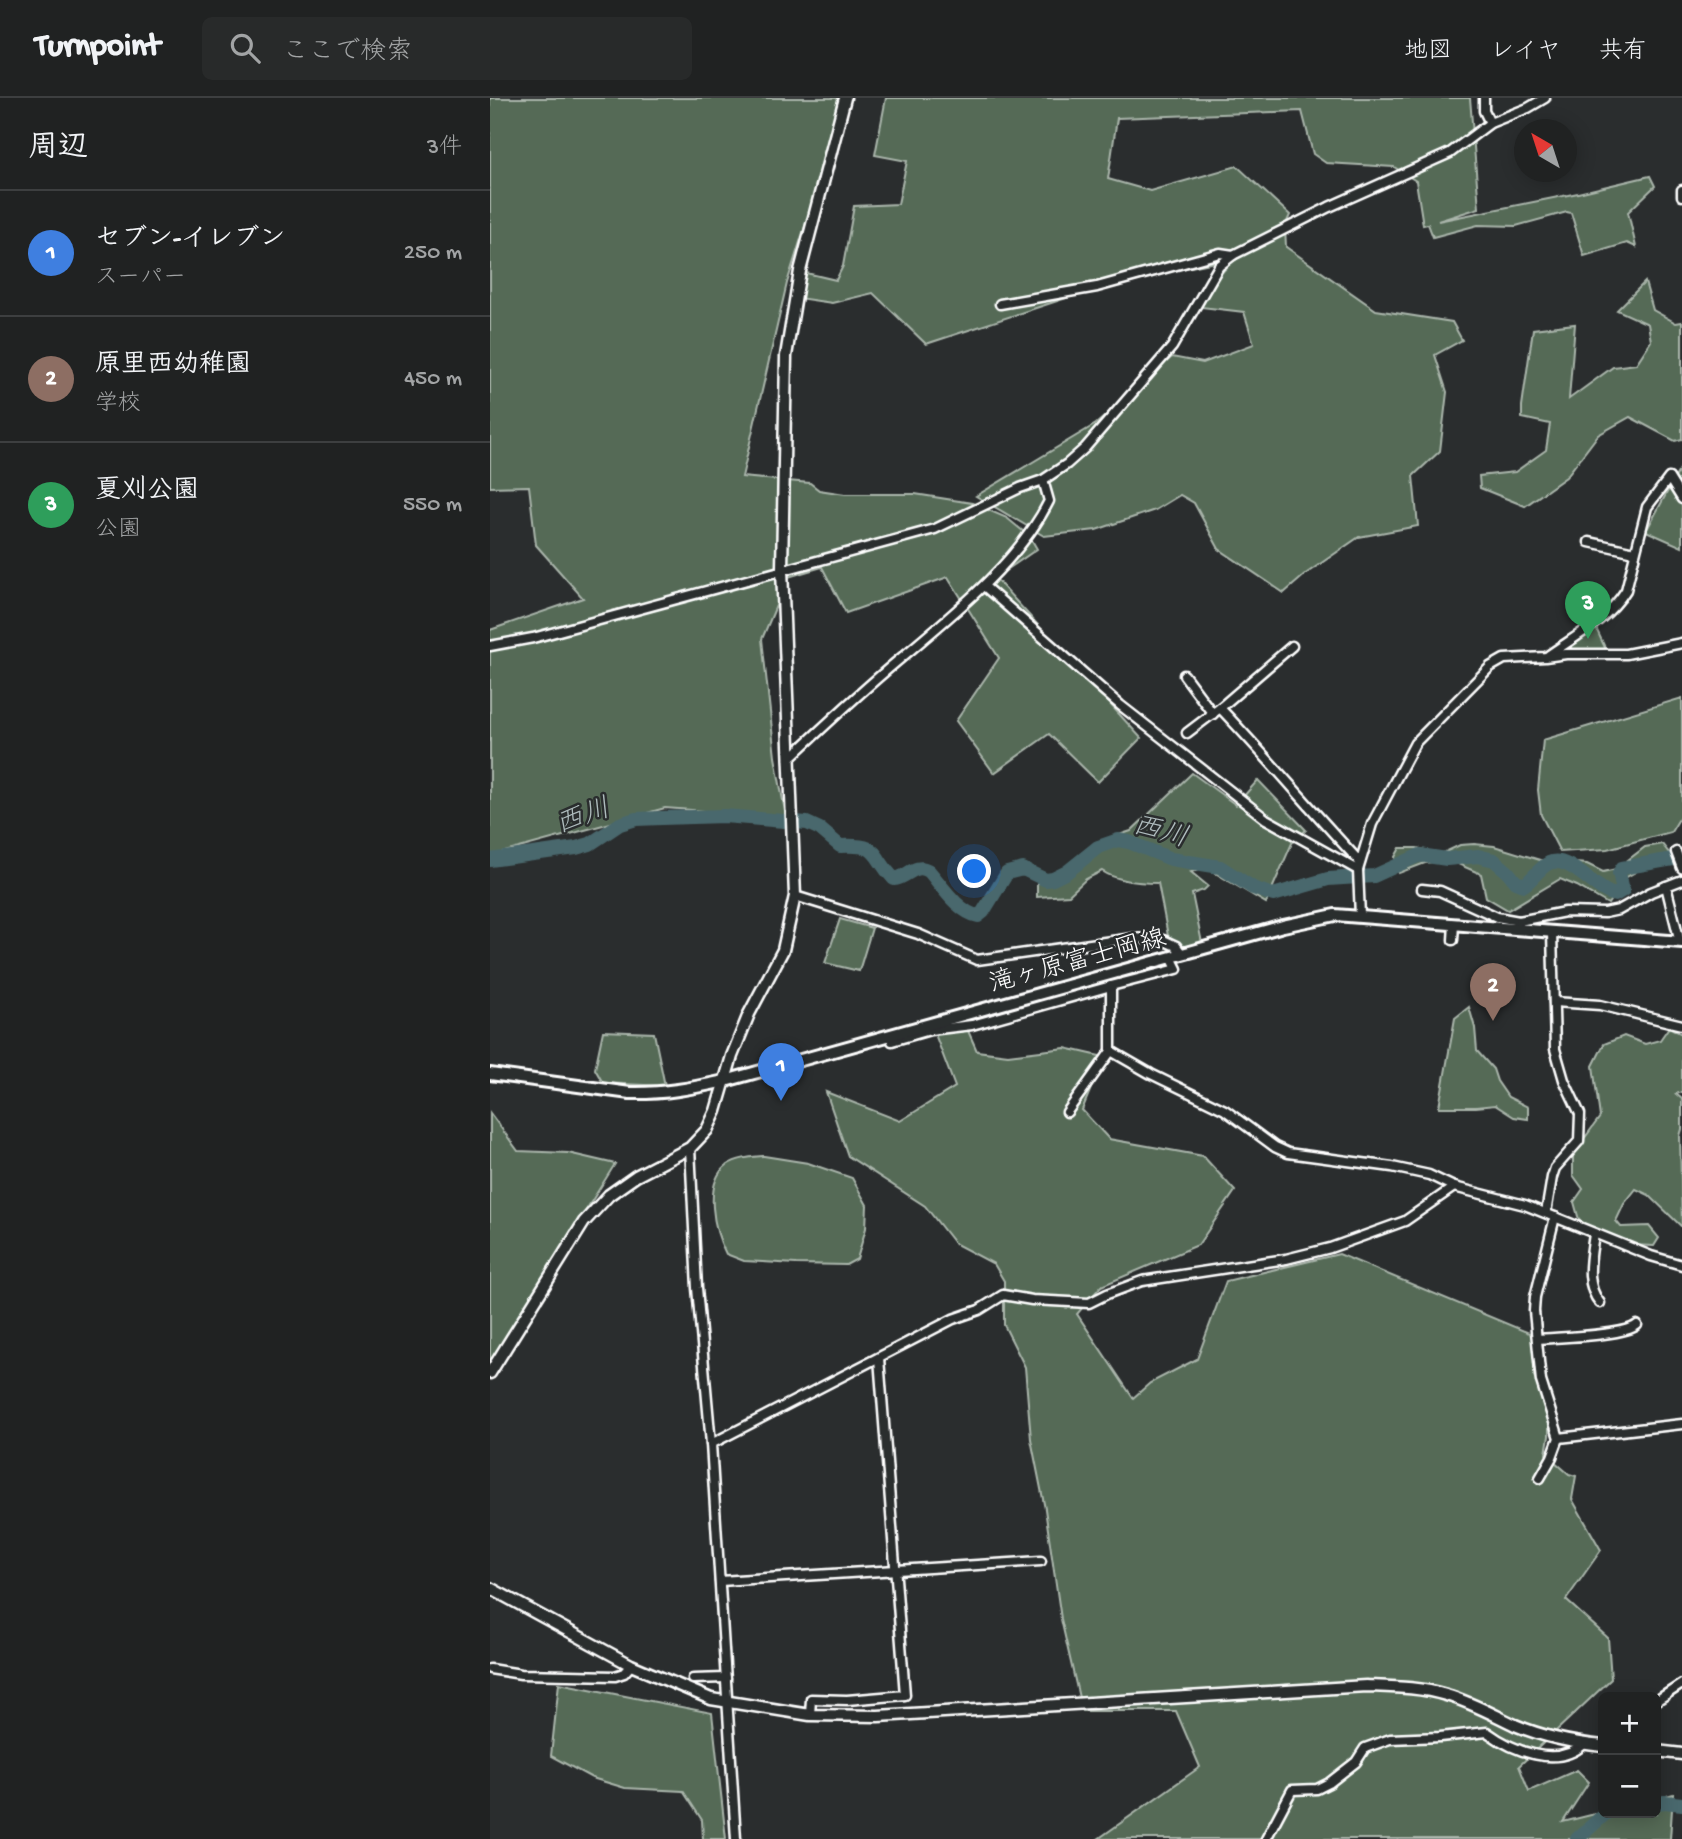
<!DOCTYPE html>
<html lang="ja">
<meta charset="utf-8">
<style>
body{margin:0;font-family:"Gochi Hand","Klee One",sans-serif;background:#282a2a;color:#f1f3f6}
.controls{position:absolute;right:21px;bottom:21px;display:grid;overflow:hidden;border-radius:10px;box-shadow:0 4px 18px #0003}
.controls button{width:63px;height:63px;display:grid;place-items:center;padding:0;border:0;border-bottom:2px solid #3d3f40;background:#202222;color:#f1f3f6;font:35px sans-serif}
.compass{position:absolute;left:1024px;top:21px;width:63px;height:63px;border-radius:50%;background:#202222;box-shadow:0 4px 18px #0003;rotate:321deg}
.you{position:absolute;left:485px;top:774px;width:24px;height:24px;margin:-18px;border:5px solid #fff;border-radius:50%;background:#1a73e8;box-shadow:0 0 0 10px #1a73e833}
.badge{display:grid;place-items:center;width:46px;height:46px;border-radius:50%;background:#ea580c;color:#fff;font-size:23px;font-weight:700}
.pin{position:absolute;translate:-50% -58px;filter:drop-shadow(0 2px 4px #0008)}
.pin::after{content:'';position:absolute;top:37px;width:24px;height:21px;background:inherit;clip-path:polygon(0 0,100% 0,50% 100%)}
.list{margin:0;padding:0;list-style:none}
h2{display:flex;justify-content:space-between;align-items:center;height:91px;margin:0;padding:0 28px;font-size:30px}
h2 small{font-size:23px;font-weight:400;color:#a2a4a5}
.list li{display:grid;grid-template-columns:46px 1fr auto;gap:21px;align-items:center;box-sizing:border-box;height:126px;padding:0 28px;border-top:2px solid #3d3f40}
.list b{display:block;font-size:26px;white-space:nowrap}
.list p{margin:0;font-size:23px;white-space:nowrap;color:#a2a4a5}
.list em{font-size:23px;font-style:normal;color:#a2a4a5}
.icon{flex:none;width:38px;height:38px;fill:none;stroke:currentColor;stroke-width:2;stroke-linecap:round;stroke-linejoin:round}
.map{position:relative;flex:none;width:1192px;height:1741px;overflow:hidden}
header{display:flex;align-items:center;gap:42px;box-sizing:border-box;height:98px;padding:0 35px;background:#202222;border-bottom:2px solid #3d3f40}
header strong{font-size:33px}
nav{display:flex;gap:38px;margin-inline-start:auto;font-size:24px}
.search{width:490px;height:63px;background:#282a2a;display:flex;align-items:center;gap:18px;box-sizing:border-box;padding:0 24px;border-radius:10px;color:#a2a4a5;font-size:26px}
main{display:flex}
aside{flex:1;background:#202222}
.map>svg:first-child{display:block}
.green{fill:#546b57;stroke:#aab5ab;stroke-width:2}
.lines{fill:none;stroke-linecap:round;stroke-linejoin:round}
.river{stroke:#4a686d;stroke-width:14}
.minor-casing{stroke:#fff;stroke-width:13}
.tertiary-casing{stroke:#fff;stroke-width:15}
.secondary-casing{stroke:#fff;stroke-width:16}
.minor{stroke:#2a2d2e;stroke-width:8}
.tertiary{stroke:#2a2d2e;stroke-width:10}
.secondary{stroke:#2a2d2e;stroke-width:10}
.labels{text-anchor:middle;stroke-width:5;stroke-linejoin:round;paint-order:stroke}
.street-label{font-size:26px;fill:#fff;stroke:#2a2d2e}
.water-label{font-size:28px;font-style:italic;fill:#aebbbd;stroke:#2a2d2e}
</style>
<header>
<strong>Turnpoint</strong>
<div class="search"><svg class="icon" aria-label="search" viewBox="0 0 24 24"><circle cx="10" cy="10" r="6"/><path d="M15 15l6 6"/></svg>ここで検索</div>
<nav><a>地図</a><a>レイヤ</a><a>共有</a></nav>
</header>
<main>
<aside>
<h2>周辺<small>3件</small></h2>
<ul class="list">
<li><span class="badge" style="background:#3f7fe0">1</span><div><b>セブン-イレブン</b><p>スーパー</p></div><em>250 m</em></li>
<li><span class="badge" style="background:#8d6e63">2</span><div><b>原里西幼稚園</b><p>学校</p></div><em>450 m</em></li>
<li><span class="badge" style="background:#2e9e5b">3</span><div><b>夏刈公園</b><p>公園</p></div><em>550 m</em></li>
</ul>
</aside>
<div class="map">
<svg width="1192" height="1741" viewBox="0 0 1192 1741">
<rect width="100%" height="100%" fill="#2a2d2e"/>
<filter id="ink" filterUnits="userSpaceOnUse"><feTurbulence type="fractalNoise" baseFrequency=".0143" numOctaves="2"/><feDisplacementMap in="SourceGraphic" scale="14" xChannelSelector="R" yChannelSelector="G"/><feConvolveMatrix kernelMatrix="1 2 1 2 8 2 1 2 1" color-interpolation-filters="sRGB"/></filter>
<g filter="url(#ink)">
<g class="green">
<path d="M0,0H348L336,62L297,185L252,379L320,385L329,392L355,396H425L482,405L517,420L540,439L547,451L505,480L651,640L608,684L559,636L504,675L466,623L509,560L458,479L356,515L332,469L298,479L272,541L285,659L296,719L175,710L0,758V532L93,500L46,447L39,388L0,389Z"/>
<path d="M396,0H980L989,110L948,123L1088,95L1160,78L1165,88L1138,114L1146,149L1137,145L1094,158L1081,115L1077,114L1026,128L988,127L943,139L938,126L933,127L926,83L904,69L836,65L823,56L812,13L627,20L618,81L660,93L747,68L800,117L795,128L796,149L886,212L962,224L972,242L945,257L957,294L950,353L923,378L928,428L869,439L817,475L794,495L729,451L704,405L690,397L665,412L606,432L554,438L486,398L606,326L682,259L713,265L764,246L754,214L711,209L727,180L745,160L622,185L436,246L383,195L342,205L308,200L316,175L346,182L353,168L364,108L408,106L417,63L385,57Z"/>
<path d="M1155,184L1163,212L1186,225L1192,224V341L1185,343L1140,319L1108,337L1076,379L1035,408L990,390L989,378L1025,374L1056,352L1060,326L1032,320V308L1043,231L1085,226L1079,301L1123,269L1146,266L1161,243L1158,226L1127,212Z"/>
<path d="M1192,367V449L1156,433Z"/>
<path d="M1105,528L1117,554L1065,555Z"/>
<path d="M1192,600V716L1181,734L1117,751L1070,754L1051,717L1048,692L1053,642Z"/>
<path d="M702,675L746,707L768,682L816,732L802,745L776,805L715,769L701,774L718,788L714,792L702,796L712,845L694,849L678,838L668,785C650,785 627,783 612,773L596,781L579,797L547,799V783L568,776L608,744L641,733Z"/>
<path d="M984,746L1004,748L1050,762L1097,766L1113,774L1126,771L1155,749L1172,746L1179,755L1135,780L1118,806L1087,788L1070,781L1018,812L996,799L991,776L959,762L935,765L909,775L905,759L910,750H927L951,756L970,747Z"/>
<path d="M350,821L382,830L369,873L335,865Z"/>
<path d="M979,909L985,930L987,953L1003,971L1007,983L1018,999L1038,1009V1021L1024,1019L1005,1007L986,1009H949L965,920Z"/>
<path d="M475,926L487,953L518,957L575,950L614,959L592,1012L619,1041L713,1058L745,1093L708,1147L611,1188L587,1216L643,1300L660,1285L707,1261L736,1183L849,1156L1044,1237V1278L1059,1311V1338L1056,1356L1079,1376L1086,1378L1082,1401L1111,1452L1076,1502L1118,1540L1121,1581L1029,1668L1039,1693L1087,1672L1099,1684L1073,1724L1113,1714L1166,1715V1701L1183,1696L1180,1741H608L710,1669L686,1613H592L571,1521L555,1411L541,1341L535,1269L514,1227V1183L504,1166L464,1145L435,1108L358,1058L336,994L410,1023L465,989L445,936Z"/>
<path d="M1179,929L1192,936V994L1186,996L1192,1001V1031L1190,1038L1192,1129L1159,1097L1146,1091L1134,1106L1126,1123L1131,1129L1159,1128L1169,1140L1164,1148L1141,1147L1096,1128L1089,1122L1084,1104L1093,1091L1083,1077V1056L1110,1019L1103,968L1114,946L1134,938L1155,946L1170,942Z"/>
<path d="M113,933L164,935L175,988L113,985L105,971Z"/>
<path d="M0,1015L28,1053L78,1055L125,1066L0,1265Z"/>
<path d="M274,1058L318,1065L362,1080L377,1107L376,1130L367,1161L356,1167L306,1166L254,1163L236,1156C224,1133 213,1085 237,1067C247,1060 262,1059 274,1058Z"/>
<path d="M69,1585L222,1615L236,1741H213L212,1722L193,1693L135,1690L102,1680L61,1658Z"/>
</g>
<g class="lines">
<g class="river">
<path d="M0,762L86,750L100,746L130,726L146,721L172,720L234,718L317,725L330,731L350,748C392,746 380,756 404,781C417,780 425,764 439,773C452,788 468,814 488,818L493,814L517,775L533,771L556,782L563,781L577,774L608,749L628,742L639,744L681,761L730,769L763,790L783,797L838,781L884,778L930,757L957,761L988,758L1004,762L1018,774L1026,784L1034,787C1043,781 1050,769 1059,765C1079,756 1105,793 1125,797L1133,792L1129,775L1132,770L1183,761"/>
<path d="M1166,1705L1175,1704L1192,1706"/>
<path d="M1087,1741L1116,1715"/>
</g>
<g class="minor-casing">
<g id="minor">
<path d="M994,0V13L1000,25"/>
<path d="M1192,92V98"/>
<path d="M510,206L607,189L730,155L743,157"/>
<path d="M1099,444L1145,454"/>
<path d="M494,488L630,607L776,721L868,772"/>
<path d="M0,548L43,540L445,431L530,390L553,382L577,366L595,350L682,249L729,168L743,157L839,109L960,55L1000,25L1038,10L1055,0"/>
<path d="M1059,557C1086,538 1118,521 1136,492L1157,409L1179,380L1192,401"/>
<path d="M694,577L723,616"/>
<path d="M730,610L802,548"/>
<path d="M697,635L730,610C778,660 822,713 870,764"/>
<path d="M299,661C332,630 364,600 398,571C453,524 526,469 559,403L553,382"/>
<path d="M1186,754L1192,770"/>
<path d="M1176,788L1190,844"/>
<path d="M932,791L950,793L1007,819L1029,823"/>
<path d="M305,798L428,836L487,862L643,840L673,842L686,848L692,856"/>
<path d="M870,818L868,772L882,726L925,645L1000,569L1014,561L1055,559L1076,556H1136L1192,545"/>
<path d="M1029,831V823L1075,814L1115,815L1129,812L1161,794L1192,782"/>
<path d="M963,842L964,826"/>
<path d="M621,888V953"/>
<path d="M1064,904L1110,907L1192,927"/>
<path d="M402,943L440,932L482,927L621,888L687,871L681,859"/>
<path d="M577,1014L621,953L661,976L735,1012L785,1049L798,1055L902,1069L939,1077L964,1089L1035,1107L1161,1158L1192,1167"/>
<path d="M200,1050L207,1190L221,1346L246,1741"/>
<path d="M1056,1115L1062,1079L1065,1070L1089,1043L1090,1016L1074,982L1065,951L1062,834"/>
<path d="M1104,1136C1101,1159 1094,1186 1110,1205"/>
<path d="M1048,1241C1068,1239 1134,1238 1147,1227"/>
<path d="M1069,1340L1192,1326"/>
<path d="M221,1346L463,1221L489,1212L513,1197L542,1202L599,1205L617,1196L652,1183L796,1161L840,1150L915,1123L964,1089"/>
<path d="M1050,1380L1062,1359L1069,1340L1051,1283L1044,1213L1045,1199L1065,1119"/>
<path d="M230,1483L551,1463"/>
<path d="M0,1571L31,1576L125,1578L134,1575L141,1567"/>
<path d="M203,1581L236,1580"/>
<path d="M1166,1603L1192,1586"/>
<path d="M320,1617L321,1601L357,1602L415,1597L389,1260"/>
<path d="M776,1741L802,1692L827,1691L839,1685L866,1664L875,1650L900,1641L950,1639L997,1634C1023,1653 1067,1671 1094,1646"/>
</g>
</g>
<g class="tertiary-casing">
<g id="tertiary">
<path d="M0,1275L94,1124L119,1097L146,1078L200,1050L217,1032L226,1013L242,958L259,916L293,852L305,798L292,471L296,258L310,173L355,0"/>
<path d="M0,1490L141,1567L221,1601L320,1617L388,1618L876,1588C903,1589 930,1589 956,1597C981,1604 1002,1616 1025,1627C1053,1639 1083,1645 1113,1648"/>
<path d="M1166,1653L1192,1656"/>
</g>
</g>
<g class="secondary-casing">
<path id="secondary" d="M0,976L140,995C173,996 203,990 235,983L793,828L845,817L1192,844"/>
</g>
<use href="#minor" class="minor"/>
<use href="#tertiary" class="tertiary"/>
<use href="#secondary" class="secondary"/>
</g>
</g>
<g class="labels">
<g class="street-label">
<text transform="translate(587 861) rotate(-15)" y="9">滝ヶ原富士岡線</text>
</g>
<g class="water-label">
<text transform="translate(92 716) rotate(-20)" y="10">西川</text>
<text transform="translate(671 731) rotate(15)" y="10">西川</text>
</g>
</g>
</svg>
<div class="controls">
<button>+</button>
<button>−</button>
</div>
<svg class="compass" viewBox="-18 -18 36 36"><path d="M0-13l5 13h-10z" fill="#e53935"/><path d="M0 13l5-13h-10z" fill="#a2a4a5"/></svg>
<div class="you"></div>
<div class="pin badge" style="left:291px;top:1003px;background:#3f7fe0">1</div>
<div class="pin badge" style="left:1003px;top:923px;background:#8d6e63">2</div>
<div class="pin badge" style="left:1098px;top:541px;background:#2e9e5b">3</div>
</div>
</main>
